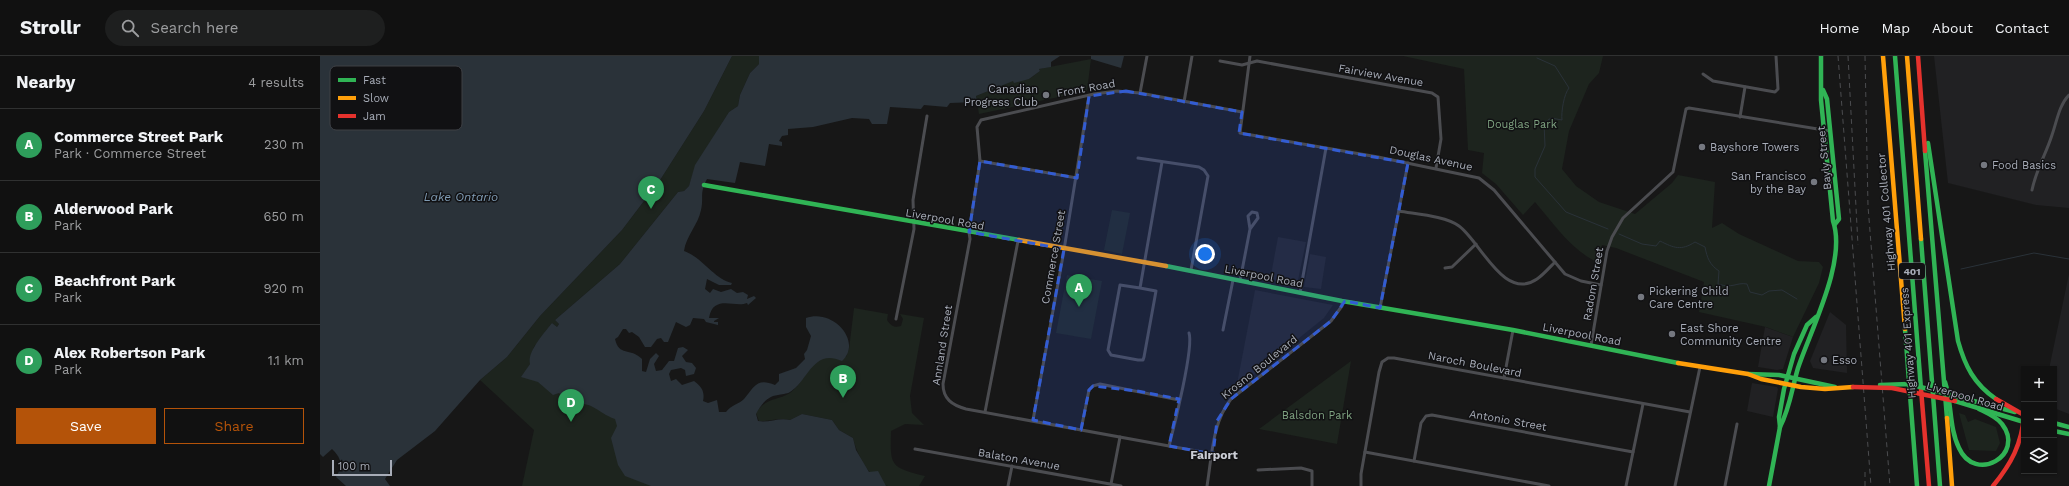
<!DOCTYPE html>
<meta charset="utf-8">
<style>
body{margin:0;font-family:"Work Sans",sans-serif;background:#1e1f1f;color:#f1f3f6}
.controls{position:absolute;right:12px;bottom:12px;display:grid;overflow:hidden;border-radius:0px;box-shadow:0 1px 3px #0004}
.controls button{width:36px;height:36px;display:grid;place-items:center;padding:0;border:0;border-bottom:1px solid #303131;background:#111;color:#f1f3f6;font:20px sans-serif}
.scale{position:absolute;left:12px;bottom:10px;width:60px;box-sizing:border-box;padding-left:4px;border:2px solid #a8adb8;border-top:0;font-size:11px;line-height:14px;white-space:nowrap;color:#a8adb8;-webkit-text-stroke:3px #111113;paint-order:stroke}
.you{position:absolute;left:885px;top:198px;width:14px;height:14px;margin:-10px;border:3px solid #fff;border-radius:50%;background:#1a73e8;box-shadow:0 0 0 6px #1a73e833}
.badge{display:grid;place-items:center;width:26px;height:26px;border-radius:50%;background:#b45309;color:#fff;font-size:13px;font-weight:700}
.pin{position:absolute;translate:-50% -33px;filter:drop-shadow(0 1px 2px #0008)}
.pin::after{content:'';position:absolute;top:21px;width:14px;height:12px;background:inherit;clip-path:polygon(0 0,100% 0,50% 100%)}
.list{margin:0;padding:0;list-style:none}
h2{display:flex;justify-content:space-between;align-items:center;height:52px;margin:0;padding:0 16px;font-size:17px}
h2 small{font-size:13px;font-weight:400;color:#9c9d9f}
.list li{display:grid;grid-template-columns:26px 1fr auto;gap:12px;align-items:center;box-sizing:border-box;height:72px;padding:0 16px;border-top:1px solid #303131}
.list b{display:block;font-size:15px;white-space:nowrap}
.list p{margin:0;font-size:13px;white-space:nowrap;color:#9c9d9f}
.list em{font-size:13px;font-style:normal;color:#9c9d9f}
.actions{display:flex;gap:8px;padding:12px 16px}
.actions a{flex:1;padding:9px 0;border:1px solid #b45309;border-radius:0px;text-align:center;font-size:14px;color:#b45309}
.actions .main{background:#b45309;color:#fff}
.icon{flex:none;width:22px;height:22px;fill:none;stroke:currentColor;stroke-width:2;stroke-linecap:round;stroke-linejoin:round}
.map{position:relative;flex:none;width:1749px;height:430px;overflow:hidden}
header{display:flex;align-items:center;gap:24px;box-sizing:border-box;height:56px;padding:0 20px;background:#111;border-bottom:1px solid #303131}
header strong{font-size:19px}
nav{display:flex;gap:22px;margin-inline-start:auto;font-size:14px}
.search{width:280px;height:36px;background:#1e1f1f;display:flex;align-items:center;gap:10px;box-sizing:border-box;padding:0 14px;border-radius:22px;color:#9c9d9f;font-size:15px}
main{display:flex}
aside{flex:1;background:#111}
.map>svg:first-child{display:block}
.built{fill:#212123}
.green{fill:#1d241e}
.water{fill:#2a3239}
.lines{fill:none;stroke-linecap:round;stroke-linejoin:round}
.stream{stroke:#2a3239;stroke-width:1}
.street{stroke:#4b4c50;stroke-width:3}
.fast{stroke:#30b455;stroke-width:4.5}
.slow{stroke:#ff9f0a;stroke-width:4.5}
.jam{stroke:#e5322d;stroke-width:4.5}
.rail{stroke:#4b4c4f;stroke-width:1;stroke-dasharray:5 4;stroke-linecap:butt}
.fast-bridge{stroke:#30b455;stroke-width:4.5}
.jam-bridge{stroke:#e5322d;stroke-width:4.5}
.marked{fill:#325cd3;fill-opacity:0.2;stroke:#325cd3;stroke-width:3;stroke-dasharray:8 5;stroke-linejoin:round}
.poi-dot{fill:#757880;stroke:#111113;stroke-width:1.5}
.labels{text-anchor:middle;stroke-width:3;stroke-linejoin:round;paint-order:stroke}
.shield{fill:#111113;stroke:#7b7e86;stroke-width:1}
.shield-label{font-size:10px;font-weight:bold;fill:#a8adb8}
.street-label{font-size:11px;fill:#a8adb8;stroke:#111113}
.poi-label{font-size:11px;fill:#a8adb8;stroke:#111113;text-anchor:start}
.park-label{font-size:11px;fill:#7fa381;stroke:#111113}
.water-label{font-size:12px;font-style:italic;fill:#7f9bb3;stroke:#111113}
.neighbourhood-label{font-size:12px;font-weight:bold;fill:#c9ccd4;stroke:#111113}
.key{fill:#111113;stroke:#3e4045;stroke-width:1}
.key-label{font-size:11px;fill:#a8adb8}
</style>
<header>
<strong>Strollr</strong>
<div class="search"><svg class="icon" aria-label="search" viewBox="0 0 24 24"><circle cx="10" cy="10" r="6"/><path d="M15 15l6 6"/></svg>Search here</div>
<nav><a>Home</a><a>Map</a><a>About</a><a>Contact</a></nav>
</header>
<main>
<aside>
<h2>Nearby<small>4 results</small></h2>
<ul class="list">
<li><span class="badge" style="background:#2e9e5b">A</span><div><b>Commerce Street Park</b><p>Park · Commerce Street</p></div><em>230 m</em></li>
<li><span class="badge" style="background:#2e9e5b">B</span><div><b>Alderwood Park</b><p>Park</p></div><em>650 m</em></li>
<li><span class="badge" style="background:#2e9e5b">C</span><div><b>Beachfront Park</b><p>Park</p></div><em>920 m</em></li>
<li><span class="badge" style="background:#2e9e5b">D</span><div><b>Alex Robertson Park</b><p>Park</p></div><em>1.1 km</em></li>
</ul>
<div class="actions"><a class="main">Save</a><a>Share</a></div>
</aside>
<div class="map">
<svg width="1749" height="430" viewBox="0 0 1749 430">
<rect width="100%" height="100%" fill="#171717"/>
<g class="built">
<path d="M1614,0H1749V152L1716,149L1628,127Z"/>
<path d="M958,181L986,186L977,229L950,224Z"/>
<path d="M990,198L1006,201L1001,233L984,231Z"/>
<path d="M1749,218V358L1734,352V313H1729Z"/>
<path d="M935,234L1013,249L1004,262L916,333Z"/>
<path d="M1510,256L1526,269L1527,317L1493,312L1490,305Z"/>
<path d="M1445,271L1473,281L1463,313L1457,314L1438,311Z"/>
<path d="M1432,327L1457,331L1458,333L1453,361L1427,355Z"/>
</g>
<g class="green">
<path d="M412,0H439V8L430,17L420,39L418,50L409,56L376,109L369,130L364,135L358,136L300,208L235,264L239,268L237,271L232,267L214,291L210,308L205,317L291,352L349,430H202L214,374L160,324L187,301L220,260L302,174L324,145L327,138L335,132L384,55Z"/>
<path d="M1083,0H1283L1279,17L1269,28L1249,75L1242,113L1256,130L1279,146L1315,158L1352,127L1358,119L1395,126L1392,172L1402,167L1419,178L1478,205L1499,206L1503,211L1499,227L1473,281L1446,271L1379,256L1384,226L1296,192L1282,189L1277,206C1251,194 1234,168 1215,146L1203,159L1176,128L1162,117L1164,97L1148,94L1144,13Z"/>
<path d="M771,3L767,35L659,58L656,40L693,24L709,23L720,15L719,13Z"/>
<path d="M792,154L810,157L802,198L784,194Z"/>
<path d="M747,219L782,225L771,283L736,277Z"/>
<path d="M534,252L568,258L567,264C571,270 574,272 581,270L583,263L580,258L604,262L590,340L592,357L604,369L585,368L571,375C570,410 570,411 605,420L599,430C589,430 578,430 568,430C552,427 536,397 533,382L519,374L512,364L482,358L470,364C459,361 449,366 439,365L436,357C446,341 457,345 470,337C482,328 488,310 501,303C509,299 518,301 526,301L529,293Z"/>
<path d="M1031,305L1017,388L939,373Z"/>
<path d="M1639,357L1645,359L1648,366L1655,363L1676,371L1680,387L1676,395L1649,394Z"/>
</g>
<g class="water">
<path d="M0,0H412L384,55L335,132L327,138L324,145L302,174L220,260L187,301L160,324L115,375L77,404L65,423L70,430H26L16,421C23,409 22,403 12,393L3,401L0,398Z"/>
<path d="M439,0H740L731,6V11L719,13L720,15L709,23L694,27L693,25L656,40L657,46L630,47L627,51L604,49L601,53L570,51L567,68H552L549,63L532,62L493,71L468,73V79L462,80L459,85L462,86V90L449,88L445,110L420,106L415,127L387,123C379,138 384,141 381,154C378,169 366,180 364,195C382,201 395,224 412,227L411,229H399L387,223L385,233L390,237L393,233L401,236L411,233L417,237L423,236L428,239L427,243L434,240L436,242L428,249L427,247C415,252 393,238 389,262H399L394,265V266H398V269L386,266L384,263L373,262L370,269L366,271L356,266L348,286H344L341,282L337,283L331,291H325L319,281L312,276L309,277L306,273H303L298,281L295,283C299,301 310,291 322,303V315L326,316L330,303L336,297L339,300L334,308L336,315L342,314L349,305H354L358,292L363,291L368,294L362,300L366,306L372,307L376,312L374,318L366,320L365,314L361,312L351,314L349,318L351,325L356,323L362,329L374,325C382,331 385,336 383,345L388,347L397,344L399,356H406C411,349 419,348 424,343C434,331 437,321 455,329L459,325V318L476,312L485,303L484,298L487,294L491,280L486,271V262C513,252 543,286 522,305C493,292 489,324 470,336C467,338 461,338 458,339C447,340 441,349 436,358L438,365C449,367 459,361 470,364L482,358L512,364L519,374L533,382L536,394L549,416L558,415L566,430H331L305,420L298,409L291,382L297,370L295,363C274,355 276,346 251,348L239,337L233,339L218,326L201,321L210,308C207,296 224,277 232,267L237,271L239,268L235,264L300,208L358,136L364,135L369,130L375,109L409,56L418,50L420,39L430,17L439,8Z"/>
<path d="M771,0H804L801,12L771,3Z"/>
</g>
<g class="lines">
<g class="stream">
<path d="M1217,2L1235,10L1249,32C1244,38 1241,56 1242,64L1231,62L1224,67L1225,90L1215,113V121L1246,156L1288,173"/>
<path d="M1299,178L1322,188L1336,190L1340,185C1354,192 1361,195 1375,186L1385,191C1387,202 1390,209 1399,215L1398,228C1413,233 1416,226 1427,228L1430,236L1442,239L1449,235L1462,234L1477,243"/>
<path d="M1641,213L1714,197L1749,203"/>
</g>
<g class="street">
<path d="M930,0L920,77L1058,101L1159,122L1174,134L1245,218L1261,225L1281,229"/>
<path d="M900,5L922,9L937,5L1112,37L1118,41L1121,83L1116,112"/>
<path d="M1383,18L1393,25L1455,36L1458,33L1456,0"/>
<path d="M820,37L827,0"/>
<path d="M864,46L872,0"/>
<path d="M1420,61L1425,31"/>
<path d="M818,102L879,111L884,114L888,120L871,214"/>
<path d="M660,105L757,122"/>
<path d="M1712,134C1716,114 1726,98 1732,79C1737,65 1739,49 1749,39"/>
<path d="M1079,155C1095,158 1126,160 1139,170C1160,185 1184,246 1217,223C1223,219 1229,212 1235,206"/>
<path d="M1125,212L1132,211L1156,188"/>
<path d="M920,225L930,173L928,160L932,156L937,157L938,162L930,173"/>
<path d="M820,232L800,229L788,294L791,299L818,304H823L824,301L836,235L820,232L842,106"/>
<path d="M980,237L1006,92"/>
<path d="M1060,252L1088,107"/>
<path d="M576,263L594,173L593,144L607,60"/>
<path d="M903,274L913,224"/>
<path d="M1271,289L1287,195L1292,181L1303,162L1353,116L1366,53L1369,52L1510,75"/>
<path d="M1184,322L1193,274"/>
<path d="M665,356L698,185"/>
<path d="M713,364L743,200L769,40"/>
<path d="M761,374L769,334L773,330L780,328L859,344"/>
<path d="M849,390C854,371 874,291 869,277"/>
<path d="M595,393L801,430"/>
<path d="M1045,396L1229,430"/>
<path d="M893,398L646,353C632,349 623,343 623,328L650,183L649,176L660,105L657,71L661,64L774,38L797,35L820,37L922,56"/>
<path d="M1094,405L1101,367L1106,360L1112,359L1313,396"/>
<path d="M938,414L981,412L992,415V430"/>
<path d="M791,428L800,381"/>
<path d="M688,430L692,410"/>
<path d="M887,430C892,400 892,367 911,343L1011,265L1022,250V245"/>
<path d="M1041,430V418L1059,316L1062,306L1068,302H1074L1370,356"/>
<path d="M1306,430L1323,348"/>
<path d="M1355,430L1380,311"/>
<path d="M1405,430L1417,368"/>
</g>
<g class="fast">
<path d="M1575,0L1601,333"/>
<path d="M1503,34L1507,43L1519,163L1515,168"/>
<path d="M1608,87L1638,285C1645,310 1654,328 1676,343"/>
<path d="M1605,95L1627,362"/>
<path d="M384,129L699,184"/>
<path d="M1601,183L1620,430"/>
<path d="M846,210L1022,245L1193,274L1358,307"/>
<path d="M1585,273L1597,430"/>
<path d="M1428,318L1459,319L1515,331"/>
<path d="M1625,326C1632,347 1629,372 1639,392C1655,428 1706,399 1682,368C1677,361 1667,357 1659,353"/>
<path d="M1635,340L1695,356"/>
<path d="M1635,345L1704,366"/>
<path d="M1734,367L1749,371"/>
<path d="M1460,371C1470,352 1472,332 1478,312C1491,273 1527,205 1513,165L1501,44V0"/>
<path d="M1734,375L1749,378"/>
<path d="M1449,430L1460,371L1459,361L1464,333L1474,298L1487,269L1496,261"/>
</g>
<g class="slow">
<path d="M1563,0L1585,273"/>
<path d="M1587,0L1601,183"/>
<path d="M699,184L846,210"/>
<path d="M1358,307L1428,318L1441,323L1481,331L1505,333L1533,331"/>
<path d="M1627,362L1632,430"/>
</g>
<g class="jam">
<path d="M1598,0L1605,95"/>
<path d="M1601,333L1609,430"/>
<path d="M1673,430C1691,408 1702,388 1704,359L1676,343"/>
</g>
<g class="rail">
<path d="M1518,0L1551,430"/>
<path d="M1528,0L1538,189"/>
<path d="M1545,0L1548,150L1570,430"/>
<path d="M1545,430V414"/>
</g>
<path class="fast-bridge" d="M1560,329L1589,328L1635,340"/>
<path class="jam-bridge" d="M1533,331L1572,332L1635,345"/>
</g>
<path class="marked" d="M806,35L922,56L919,77L1088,107L1060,252L1025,245L1011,265L911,343L897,365L893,398L849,390L859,343L817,335L773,330L769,334L761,374L713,364L744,193L649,176L660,105L757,122L769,40Z"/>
<g class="poi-dot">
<circle cx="726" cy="39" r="4"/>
<circle cx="1382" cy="91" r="4"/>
<circle cx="1664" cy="109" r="4"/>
<circle cx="1494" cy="126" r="4"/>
<circle cx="1321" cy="241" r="4"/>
<circle cx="1352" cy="278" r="4"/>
<circle cx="1504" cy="304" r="4"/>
</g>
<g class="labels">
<rect class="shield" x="1579" y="207" width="26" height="16" rx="3"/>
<g class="shield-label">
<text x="1592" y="219">401</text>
</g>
<g class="street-label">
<text transform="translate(1061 19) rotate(10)" y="4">Fairview Avenue</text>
<text transform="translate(766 32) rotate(-10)" y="4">Front Road</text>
<text transform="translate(1111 102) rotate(12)" y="4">Douglas Avenue</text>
<text transform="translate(1504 102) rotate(-96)" y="4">Bayly Street</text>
<text transform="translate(1566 156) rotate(-95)" y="4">Highway 401 Collector</text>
<text transform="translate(625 163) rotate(10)" y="4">Liverpool Road</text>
<text transform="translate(733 201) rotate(-80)" y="4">Commerce Street</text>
<text transform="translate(944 220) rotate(11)" y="4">Liverpool Road</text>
<text transform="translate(1273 228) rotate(-80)" y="4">Radom Street</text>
<text transform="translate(1262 278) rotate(11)" y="4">Liverpool Road</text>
<text transform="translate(1588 287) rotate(-94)" y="4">Highway 401 Express</text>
<text transform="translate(622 289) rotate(-81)" y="4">Annland Street</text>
<text transform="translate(1155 308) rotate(11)" y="4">Naroch Boulevard</text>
<text transform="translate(939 311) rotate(-39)" y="4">Krosno Boulevard</text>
<text transform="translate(1645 340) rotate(16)" y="4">Liverpool Road</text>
<text transform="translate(1188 364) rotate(10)" y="4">Antonio Street</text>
<text transform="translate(699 403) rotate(10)" y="4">Balaton Avenue</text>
</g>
<g class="poi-label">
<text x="718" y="37" text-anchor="end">Canadian<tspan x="718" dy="13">Progress Club</tspan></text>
<text x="1390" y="95">Bayshore Towers</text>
<text x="1672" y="113">Food Basics</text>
<text x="1486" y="124" text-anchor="end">San Francisco<tspan x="1486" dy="13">by the Bay</tspan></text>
<text x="1329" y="239">Pickering Child<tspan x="1329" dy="13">Care Centre</tspan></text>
<text x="1360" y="276">East Shore<tspan x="1360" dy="13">Community Centre</tspan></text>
<text x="1512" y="308">Esso</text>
</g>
<g class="park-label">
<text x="1202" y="72">Douglas Park</text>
<text x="997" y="363">Balsdon Park</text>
</g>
<g class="water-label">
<text x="141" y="145">Lake Ontario</text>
</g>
<g class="neighbourhood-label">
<text x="894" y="403">Fairport</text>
</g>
</g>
<rect x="10" y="10" width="132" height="64" rx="6" class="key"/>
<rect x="18" y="22" width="18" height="4" fill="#30b455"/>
<rect x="18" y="40" width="18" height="4" fill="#ff9f0a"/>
<rect x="18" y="58" width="18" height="4" fill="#e5322d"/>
<g class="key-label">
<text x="43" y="28">Fast</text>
<text x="43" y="46">Slow</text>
<text x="43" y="64">Jam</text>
</g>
</svg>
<div class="controls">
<button>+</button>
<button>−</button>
<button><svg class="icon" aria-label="layers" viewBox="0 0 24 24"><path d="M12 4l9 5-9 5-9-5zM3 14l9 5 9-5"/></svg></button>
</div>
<div class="scale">100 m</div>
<div class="you"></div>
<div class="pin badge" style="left:759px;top:251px;background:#2e9e5b">A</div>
<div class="pin badge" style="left:523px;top:342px;background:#2e9e5b">B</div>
<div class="pin badge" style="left:331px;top:153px;background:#2e9e5b">C</div>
<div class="pin badge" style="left:251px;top:366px;background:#2e9e5b">D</div>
</div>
</main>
